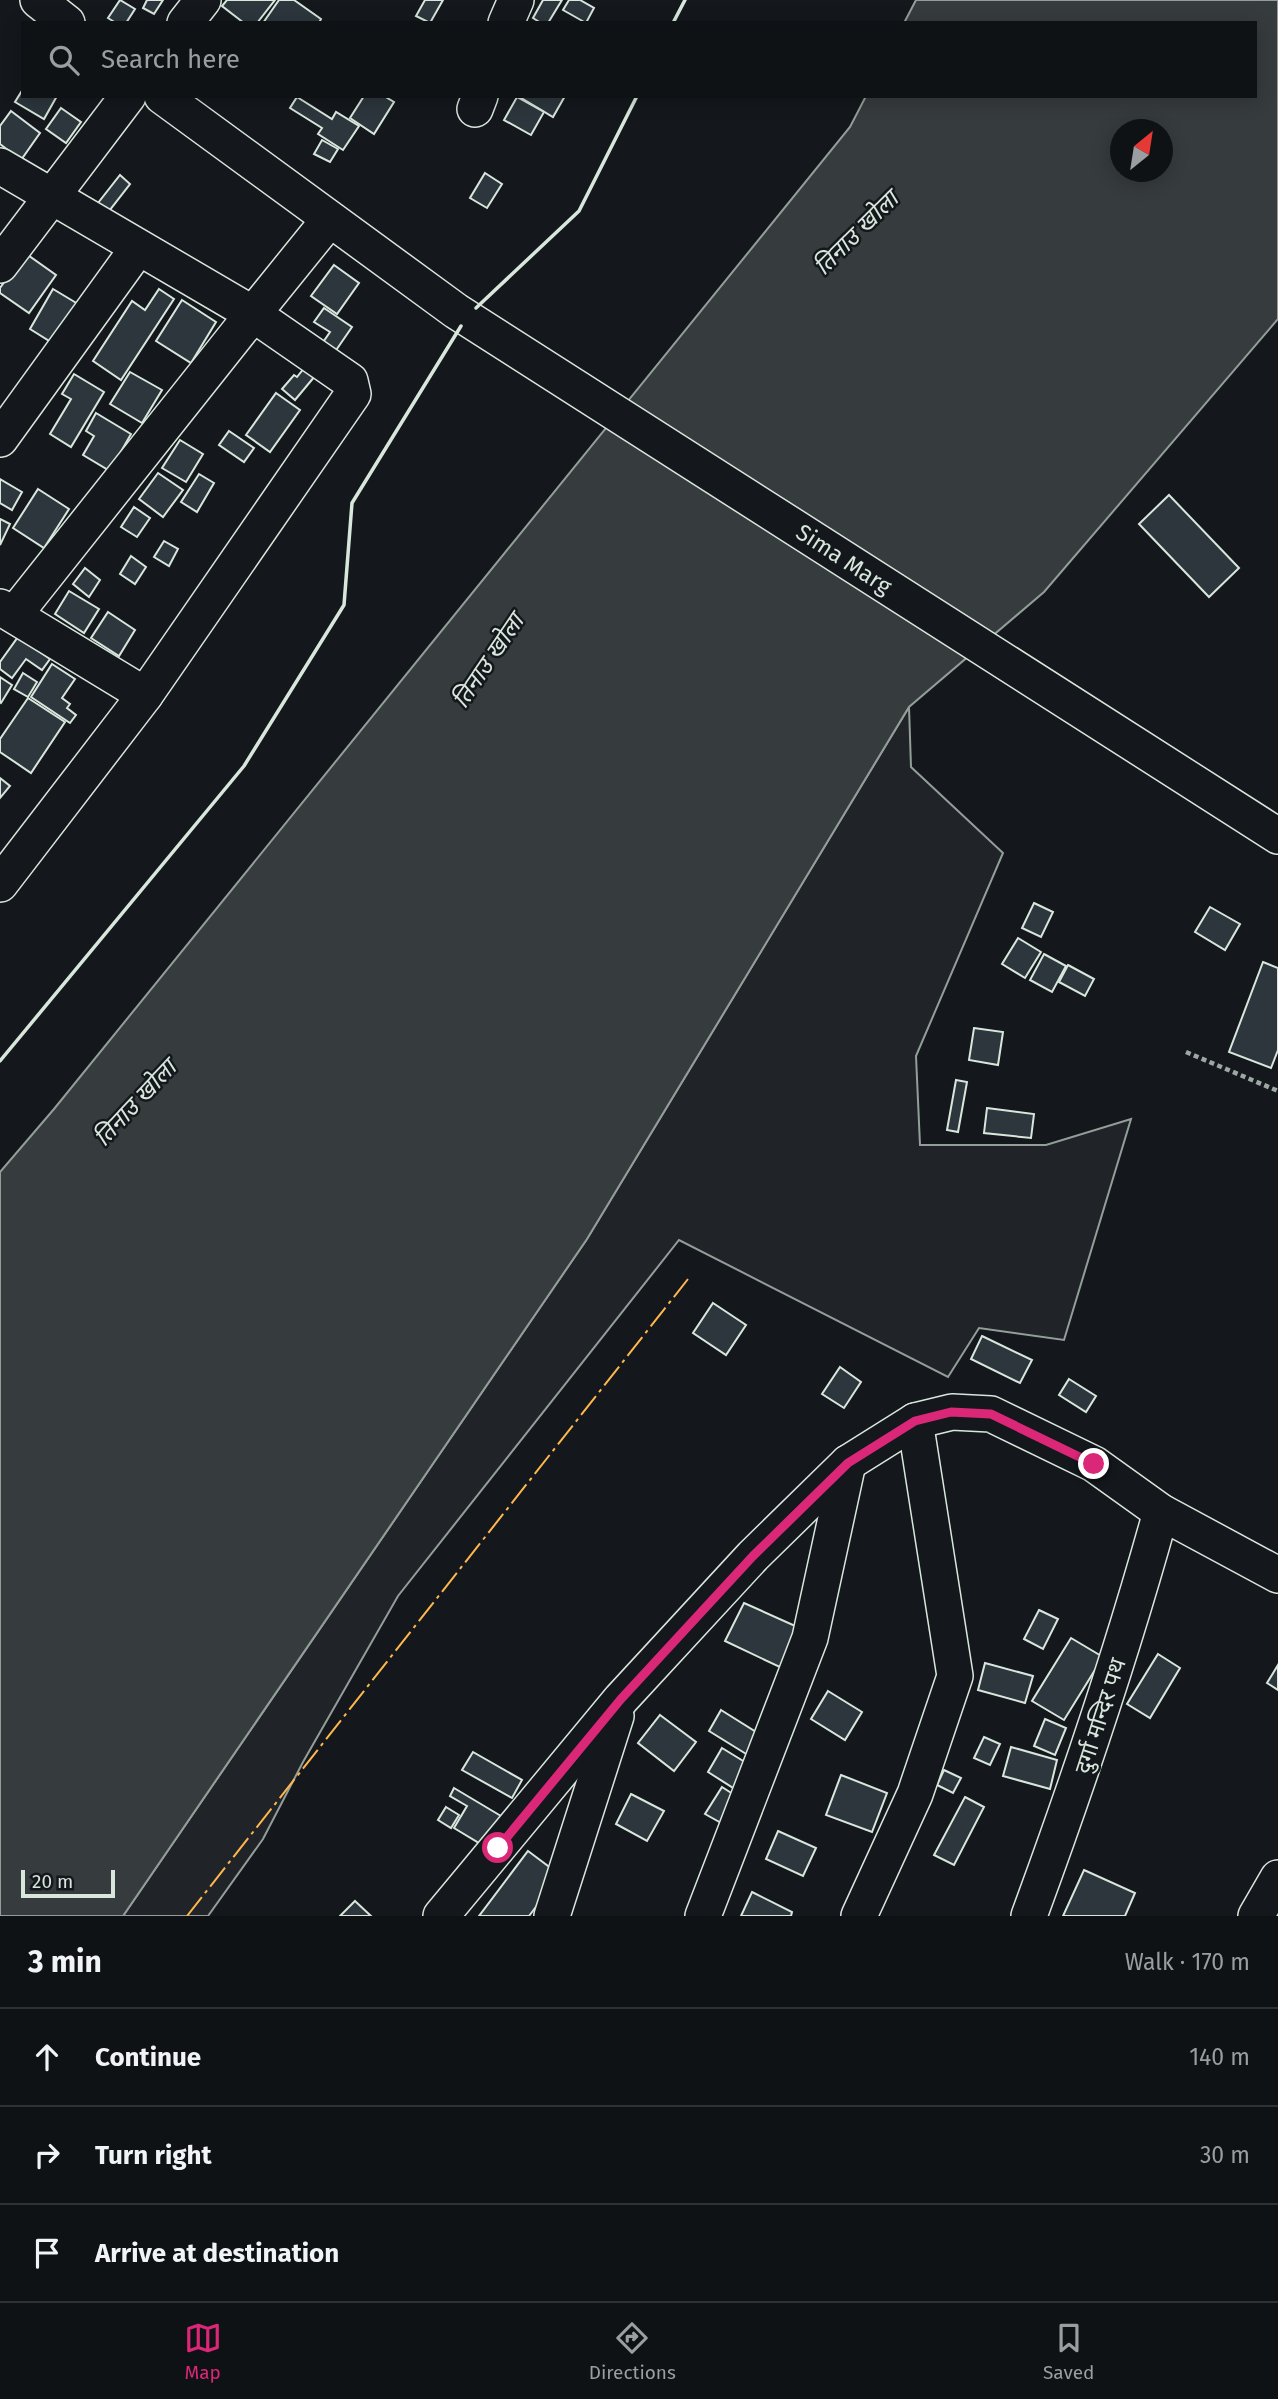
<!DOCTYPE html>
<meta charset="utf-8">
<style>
body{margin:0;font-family:"Fira Sans","Noto Sans Devanagari",sans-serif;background:#181b1e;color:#f1f3f6}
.compass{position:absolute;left:1110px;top:119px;width:63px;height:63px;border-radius:50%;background:#0f1215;box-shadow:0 4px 18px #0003;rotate:30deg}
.scale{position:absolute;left:21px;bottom:18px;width:94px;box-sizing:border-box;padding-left:7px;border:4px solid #d8e6dc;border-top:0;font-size:19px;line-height:24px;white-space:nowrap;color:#d8e6dc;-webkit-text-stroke:5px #14181c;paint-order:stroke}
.stop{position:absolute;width:21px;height:21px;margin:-16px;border:5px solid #db2777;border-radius:50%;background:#fff}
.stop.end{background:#db2777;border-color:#fff;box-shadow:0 2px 7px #0008}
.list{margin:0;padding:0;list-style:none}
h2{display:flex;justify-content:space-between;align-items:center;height:91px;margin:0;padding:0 28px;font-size:30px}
h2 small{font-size:23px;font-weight:400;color:#9b9ea0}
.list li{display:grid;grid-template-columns:46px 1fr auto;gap:21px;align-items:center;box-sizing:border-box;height:98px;padding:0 28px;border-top:2px solid #2f3234}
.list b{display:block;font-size:26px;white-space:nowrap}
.list em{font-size:23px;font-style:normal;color:#9b9ea0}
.icon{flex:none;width:38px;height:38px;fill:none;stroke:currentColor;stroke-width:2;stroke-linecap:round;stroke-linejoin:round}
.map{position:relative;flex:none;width:1278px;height:1916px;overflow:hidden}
.search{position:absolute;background:#0f1215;box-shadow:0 4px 18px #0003;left:21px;right:21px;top:21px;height:77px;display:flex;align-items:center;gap:18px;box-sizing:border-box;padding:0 24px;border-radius:0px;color:#9b9ea0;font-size:26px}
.sheet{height:385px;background:#0f1215}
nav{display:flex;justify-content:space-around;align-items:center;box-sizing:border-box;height:98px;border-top:2px solid #2f3234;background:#0f1215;font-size:19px;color:#9b9ea0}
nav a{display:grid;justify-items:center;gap:4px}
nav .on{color:#db2777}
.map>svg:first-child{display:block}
.green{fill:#202428;stroke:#939e99;stroke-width:2}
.water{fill:#363b3e;stroke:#939e99;stroke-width:2;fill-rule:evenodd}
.building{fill:#2c363c;stroke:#d8e6dc;stroke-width:2}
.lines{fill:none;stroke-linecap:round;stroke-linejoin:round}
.minor-casing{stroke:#d8e6dc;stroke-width:38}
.path{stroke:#9da8a2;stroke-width:4.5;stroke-dasharray:5 3.5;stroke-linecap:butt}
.minor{stroke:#14181c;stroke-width:35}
.wall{stroke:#d8e6dc;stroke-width:3.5}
.power{stroke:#ffb74d;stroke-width:2;stroke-dasharray:24 5 3.5 5;stroke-linecap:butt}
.route{stroke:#db2777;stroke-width:9}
.labels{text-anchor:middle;stroke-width:5;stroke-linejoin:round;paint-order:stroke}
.street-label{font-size:23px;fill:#d8e6dc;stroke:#14181c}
.water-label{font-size:24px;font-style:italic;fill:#d8e6dc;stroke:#14181c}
</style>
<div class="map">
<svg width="1278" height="1916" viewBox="0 0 1278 1916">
<rect width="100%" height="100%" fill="#14181c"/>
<path class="green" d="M909,707L911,767L1003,853L916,1056L920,1145H1046L1131,1119L1064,1340L979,1328L948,1377L679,1240L398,1596L303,1762L263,1839L208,1916H123L587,1239Z"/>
<path class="water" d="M916,0H1278V319L1044,592L909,707L587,1239L123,1916H0V1172L54,1109L850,127L866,96H1255V23H904ZM1120,130H1162V172H1120Z"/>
<g class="building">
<path d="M120,0L135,9L126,23H116L108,18Z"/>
<path d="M147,0H163L154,14L143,8Z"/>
<path d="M227,0H275L257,23H244L222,6Z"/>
<path d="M279,0H294L321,19L319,23H263Z"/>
<path d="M425,0H443L430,23L416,16Z"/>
<path d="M543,0H562L548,23H541L533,18Z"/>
<path d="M569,0H580L594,8L586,23L563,10Z"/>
<path d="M23,89V96H57L44,119L15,102Z"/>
<path d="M364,96H384L394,102L374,134L350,118Z"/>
<path d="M518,96H565L553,117Z"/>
<path d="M297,97L332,119L336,112L359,126L343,150L318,134L322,128L290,108Z"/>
<path d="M517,97L544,112L531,135L504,120Z"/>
<path d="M61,108L81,122L66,143L46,129Z"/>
<path d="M11,111L40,133L21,160L0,144V126Z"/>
<path d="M322,140L338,149L330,162L314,154Z"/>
<path d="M485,173L502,184L487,208L470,198Z"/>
<path d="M120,175L130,184L109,211L98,203Z"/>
<path d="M25,253L56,275L29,313L0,293V288Z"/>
<path d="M334,265L359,283L337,314L311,296Z"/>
<path d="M53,289L83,307L59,347L30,329Z"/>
<path d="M159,289L174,299L121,380L93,361L132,301L145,310Z"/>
<path d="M182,300L216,322L191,363L156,341Z"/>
<path d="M324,308L352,327L330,359L317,351L330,332L314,322Z"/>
<path d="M305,367L315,376L295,400L282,389L294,375L297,377Z"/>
<path d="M130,372L162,390L142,423L110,404Z"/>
<path d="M74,374L104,392L71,447L50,434L71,399L62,394Z"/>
<path d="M276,393L300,410L270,452L246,435Z"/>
<path d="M96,413L131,434L110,471L83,455L94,436L86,431Z"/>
<path d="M229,431L254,448L244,462L219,445Z"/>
<path d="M180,440L203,454L186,482L162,468Z"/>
<path d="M158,473L183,490L163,517L139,499Z"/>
<path d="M199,474L214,483L197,512L181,502Z"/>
<path d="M0,479L22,492L12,510L0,503Z"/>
<path d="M38,489L69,509L44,548L13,528Z"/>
<path d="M1169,495L1239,568L1209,597L1139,524Z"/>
<path d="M134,507L150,518L137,537L121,527Z"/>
<path d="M0,519L10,524L0,545Z"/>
<path d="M164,541L178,549L169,566L154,557Z"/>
<path d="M131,556L146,567L135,584L120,574Z"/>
<path d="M85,568L100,580L89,597L73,584Z"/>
<path d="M69,591L99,609L84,633L55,614Z"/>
<path d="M108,612L135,630L119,656L91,638Z"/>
<path d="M18,637L50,659L42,670L26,659L12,678L0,669V662Z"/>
<path d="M52,664L75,679L62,698L70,704L67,708L76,715L70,723L31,697Z"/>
<path d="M23,673L37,682L28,697L14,689Z"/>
<path d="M0,677L12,685L1,703L0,702Z"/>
<path d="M28,698L65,722L31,773L0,752V739Z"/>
<path d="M0,778L10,786L0,798Z"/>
<path d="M1034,903L1053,912L1041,937L1022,928Z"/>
<path d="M1210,907L1240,924L1225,950L1195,932Z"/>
<path d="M1018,938L1041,952L1025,978L1002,964Z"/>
<path d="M1044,954L1066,966L1052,992L1030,980Z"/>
<path d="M1263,962L1278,968V1050L1271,1068L1229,1052Z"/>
<path d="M1068,965L1094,979L1085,996L1059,982Z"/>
<path d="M974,1028L1003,1032L998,1065L969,1060Z"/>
<path d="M956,1080L967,1082L958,1132L947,1130Z"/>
<path d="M987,1108L1034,1114L1031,1138L984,1133Z"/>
<path d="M713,1303L746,1325L726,1355L693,1333Z"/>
<path d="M982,1336L1032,1360L1020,1383L971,1359Z"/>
<path d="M840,1367L861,1382L844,1408L822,1394Z"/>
<path d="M1069,1379L1096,1396L1086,1412L1059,1395Z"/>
<path d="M744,1603L802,1629L784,1669L725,1641Z"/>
<path d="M1039,1610L1058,1619L1043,1649L1024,1639Z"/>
<path d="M1071,1638L1103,1657L1064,1720L1032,1701Z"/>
<path d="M1158,1654L1180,1668L1150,1718L1127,1704Z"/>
<path d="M985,1663L1033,1676L1025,1703L978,1690Z"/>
<path d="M1278,1665V1690L1267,1683Z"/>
<path d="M828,1691L862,1712L845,1740L811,1719Z"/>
<path d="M721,1710L764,1737L751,1757L709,1731Z"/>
<path d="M660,1715L696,1742L674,1771L638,1743Z"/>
<path d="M1045,1719L1066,1728L1055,1755L1034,1746Z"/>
<path d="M984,1737L1000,1744L990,1765L974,1758Z"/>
<path d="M1011,1747L1057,1760L1050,1789L1003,1776Z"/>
<path d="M722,1748L753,1767L738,1791L708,1772Z"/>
<path d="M473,1752L522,1780L512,1798L462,1770Z"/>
<path d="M944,1770L961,1778L953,1793L937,1785Z"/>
<path d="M841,1775L887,1793L872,1832L826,1815Z"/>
<path d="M722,1787L739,1798L723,1824L705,1814Z"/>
<path d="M454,1788L501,1816L484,1846L454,1828L467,1806L450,1796Z"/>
<path d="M631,1794L664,1811L647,1841L616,1824Z"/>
<path d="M965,1797L984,1807L954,1865L934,1855Z"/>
<path d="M446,1807L459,1815L451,1828L438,1820Z"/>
<path d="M778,1831L816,1848L803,1876L766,1859Z"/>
<path d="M528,1851L560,1875L529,1916H479Z"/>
<path d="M1084,1870L1135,1893L1125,1916H1063Z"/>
<path d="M752,1892L792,1912L791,1916H741Z"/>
<path d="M355,1901L371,1916H340Z"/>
</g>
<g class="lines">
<g class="minor-casing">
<g id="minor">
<path d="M38,0L67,23"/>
<path d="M185,23L203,0"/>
<path d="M506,23L516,0"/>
<path d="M162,96L456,311L1278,836"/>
<path d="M475,109L480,96"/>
<path d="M0,166L253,314L14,615"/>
<path d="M0,265L128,96"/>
<path d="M0,439L138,248"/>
<path d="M0,607L145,695"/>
<path d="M0,884L145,695L353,394L350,381L253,314L329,220"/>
<path d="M441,1916L621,1699L753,1556L848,1463L915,1421L952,1412L991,1414L1094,1464L1161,1512L1278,1575"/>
<path d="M552,1916L616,1716"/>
<path d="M703,1916L810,1638L848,1463"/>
<path d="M859,1916L915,1794L955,1676L915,1421"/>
<path d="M1029,1916C1078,1783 1123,1649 1161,1512"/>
<path d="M1256,1916L1278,1878"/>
</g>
</g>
<path class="path" d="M1186,1052L1278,1091"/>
<use href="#minor" class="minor"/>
<g class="wall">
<path d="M673,23L685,0"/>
<path d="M476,308L579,211L637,96"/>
<path d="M0,1061L244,766L344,605L352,503L461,326"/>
</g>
<path class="power" d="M187,1916L688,1279"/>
</g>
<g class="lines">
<path class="route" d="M498,1848L621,1699L753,1556L848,1463L915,1421L951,1412L991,1414L1094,1464"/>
</g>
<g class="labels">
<g class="street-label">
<text transform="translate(844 559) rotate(33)" y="8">Sima Marg</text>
<text transform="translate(1100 1716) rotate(-72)" y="8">दुर्गा मन्दिर पथ</text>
</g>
<g class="water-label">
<text transform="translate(856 233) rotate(-45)" y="8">तिनाउ खोला</text>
<text transform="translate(488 661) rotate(-56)" y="8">तिनाउ खोला</text>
<text transform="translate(135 1103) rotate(-47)" y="8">तिनाउ खोला</text>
</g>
</g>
</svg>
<svg class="compass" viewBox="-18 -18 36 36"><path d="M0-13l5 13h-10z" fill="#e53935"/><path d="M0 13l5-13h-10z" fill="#9b9ea0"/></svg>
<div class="scale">20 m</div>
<div class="stop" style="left:498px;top:1848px"></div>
<div class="stop end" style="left:1094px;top:1464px"></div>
<div class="search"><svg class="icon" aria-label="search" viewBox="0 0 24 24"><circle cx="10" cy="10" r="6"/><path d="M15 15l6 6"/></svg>Search here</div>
</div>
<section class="sheet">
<h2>3 min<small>Walk · 170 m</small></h2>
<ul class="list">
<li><svg class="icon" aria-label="ahead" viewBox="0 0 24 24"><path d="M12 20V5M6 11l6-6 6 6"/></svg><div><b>Continue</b></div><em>140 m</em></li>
<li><svg class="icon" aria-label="right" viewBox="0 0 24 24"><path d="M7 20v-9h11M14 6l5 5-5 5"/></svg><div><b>Turn right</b></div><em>30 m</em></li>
<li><svg class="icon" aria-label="arrive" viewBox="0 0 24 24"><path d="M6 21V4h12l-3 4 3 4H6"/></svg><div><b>Arrive at destination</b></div></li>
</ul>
</section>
<nav>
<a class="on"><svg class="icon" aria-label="map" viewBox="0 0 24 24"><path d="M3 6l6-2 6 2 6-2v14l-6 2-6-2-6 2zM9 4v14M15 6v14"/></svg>Map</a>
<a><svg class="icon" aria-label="directions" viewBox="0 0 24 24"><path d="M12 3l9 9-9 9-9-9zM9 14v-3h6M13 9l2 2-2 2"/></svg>Directions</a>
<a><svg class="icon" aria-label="saved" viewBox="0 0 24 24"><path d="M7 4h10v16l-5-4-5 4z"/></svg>Saved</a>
</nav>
